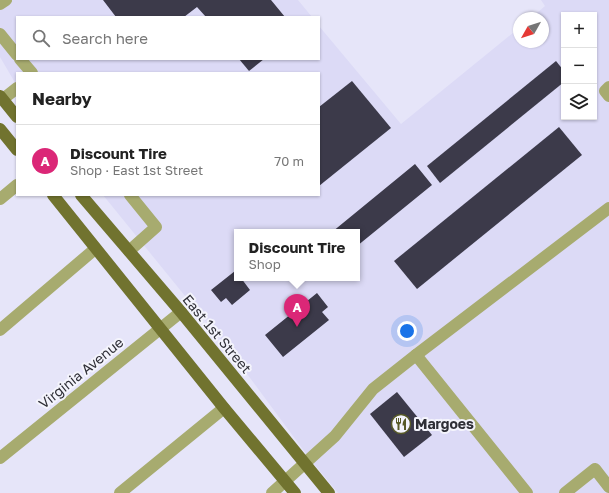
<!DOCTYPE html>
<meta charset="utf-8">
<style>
body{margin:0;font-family:"Golos Text",sans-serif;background:#f2f2f2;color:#222}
.controls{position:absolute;right:12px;top:12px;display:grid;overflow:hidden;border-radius:0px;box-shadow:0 1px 3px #0004}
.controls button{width:36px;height:36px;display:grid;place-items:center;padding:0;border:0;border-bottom:1px solid #e0e0e0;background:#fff;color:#222;font:20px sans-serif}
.compass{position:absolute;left:513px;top:12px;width:36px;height:36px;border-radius:50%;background:#fff;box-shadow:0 1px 3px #0004;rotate:231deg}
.you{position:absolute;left:407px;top:331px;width:14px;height:14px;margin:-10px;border:3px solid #fff;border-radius:50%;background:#1a73e8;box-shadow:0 0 0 6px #1a73e833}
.badge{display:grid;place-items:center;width:26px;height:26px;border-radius:50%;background:#db2777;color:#fff;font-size:13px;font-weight:700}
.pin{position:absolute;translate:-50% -33px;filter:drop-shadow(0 1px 2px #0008)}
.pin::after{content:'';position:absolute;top:21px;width:14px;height:12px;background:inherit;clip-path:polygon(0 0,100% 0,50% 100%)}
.popup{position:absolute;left:234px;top:229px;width:126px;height:52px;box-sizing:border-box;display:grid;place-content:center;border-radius:0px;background:#fff;filter:drop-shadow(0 1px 3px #0005);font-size:13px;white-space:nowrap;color:#767676}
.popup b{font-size:15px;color:#222}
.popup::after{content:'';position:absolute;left:50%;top:100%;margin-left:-8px;border:8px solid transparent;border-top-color:#fff}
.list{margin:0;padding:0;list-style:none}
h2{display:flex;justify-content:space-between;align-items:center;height:52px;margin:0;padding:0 16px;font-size:17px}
h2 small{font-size:13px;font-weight:400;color:#767676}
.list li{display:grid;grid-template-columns:26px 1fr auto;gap:12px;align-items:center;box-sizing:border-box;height:72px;padding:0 16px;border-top:1px solid #e0e0e0}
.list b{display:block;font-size:15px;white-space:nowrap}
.list p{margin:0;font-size:13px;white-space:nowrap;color:#767676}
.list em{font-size:13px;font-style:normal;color:#767676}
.icon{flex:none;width:22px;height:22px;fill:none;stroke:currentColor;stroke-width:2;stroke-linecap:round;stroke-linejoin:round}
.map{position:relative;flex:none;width:609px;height:493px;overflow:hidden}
.search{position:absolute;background:#fff;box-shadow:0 1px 3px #0004;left:16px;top:16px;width:304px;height:44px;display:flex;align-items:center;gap:10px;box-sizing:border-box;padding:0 14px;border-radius:0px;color:#767676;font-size:15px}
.panel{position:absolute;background:#fff;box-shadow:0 1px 3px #0004;left:16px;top:72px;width:304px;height:124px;border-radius:0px}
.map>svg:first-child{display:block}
.built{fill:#dcdaf6;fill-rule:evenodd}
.building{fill:#3c3a4a}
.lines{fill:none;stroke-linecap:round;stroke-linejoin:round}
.minor{stroke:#a7ab6f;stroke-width:12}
.major{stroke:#71732f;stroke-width:12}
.labels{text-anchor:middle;stroke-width:4;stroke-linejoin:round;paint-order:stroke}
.street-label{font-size:14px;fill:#2f2f37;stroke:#f4f4fc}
.poi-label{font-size:14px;font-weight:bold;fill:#2f2f37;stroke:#f4f4fc;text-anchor:start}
</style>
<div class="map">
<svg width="609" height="493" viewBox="0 0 609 493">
<rect width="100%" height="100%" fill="#e6e5f9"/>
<path class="built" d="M0,0H298L312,17H17V59H319V26L401,124L519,28V42H543V18H531L545,6L541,0H609V493H338L310,459L233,355L103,195H319V73H17V86L0,57ZM564,15H594V117H564ZM237,232H357V278H237Z"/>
<g class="building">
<path d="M103,0H271L285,17H206L197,7L184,17H116Z"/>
<path d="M239,59H264L249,71Z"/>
<path d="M556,61L564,71V82L440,183L427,166Z"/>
<path d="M352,81L391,128L319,186V107Z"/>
<path d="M559,127L582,155L417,289L394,261Z"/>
<path d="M415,164L432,185L357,246V232H332Z"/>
<path d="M235,271L237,273V278H241L250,290L232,305L226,298L221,302L211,290Z"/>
<path d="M317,293L328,307L322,312L329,320L283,357L265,335Z"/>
<path d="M397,392L432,435L404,457L370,414Z"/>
</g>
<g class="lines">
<g class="minor">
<path d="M0,4L6,0"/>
<path d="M0,34L17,55"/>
<path d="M20,59L32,73"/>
<path d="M609,87L605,91L609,96"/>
<path d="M3,99L17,88"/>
<path d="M0,199L17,185"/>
<path d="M129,251L156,227L130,195"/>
<path d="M0,330L95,249"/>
<path d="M416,355L527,493"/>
<path d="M0,458L181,312"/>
<path d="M120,493L224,408"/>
<path d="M272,493L335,436L373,389L416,355L609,208"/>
<path d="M565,493L595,469L609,487"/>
</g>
<g class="major">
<path d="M0,96L17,117"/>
<path d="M0,129L17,150"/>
<path d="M53,195L224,408L295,493"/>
<path d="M81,195L181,312L329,493"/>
</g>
</g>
<defs>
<g id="restaurant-ring" transform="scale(1)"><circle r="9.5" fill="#f4f4fc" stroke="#585a28" stroke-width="1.5"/><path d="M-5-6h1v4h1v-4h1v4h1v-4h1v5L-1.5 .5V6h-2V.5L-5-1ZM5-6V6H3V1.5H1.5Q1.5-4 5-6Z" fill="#585a28"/></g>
</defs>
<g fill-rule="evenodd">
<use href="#restaurant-ring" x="401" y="424"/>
</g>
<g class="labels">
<g class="street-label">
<text transform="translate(217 334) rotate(50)" y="5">East 1st Street</text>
<text transform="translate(81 373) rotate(-39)" y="5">Virginia Avenue</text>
</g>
<g class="poi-label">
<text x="415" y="429">Margoes</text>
</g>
</g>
</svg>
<div class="controls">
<button>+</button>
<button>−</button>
<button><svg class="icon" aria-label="layers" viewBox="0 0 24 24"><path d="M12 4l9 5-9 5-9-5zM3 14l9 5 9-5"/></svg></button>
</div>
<svg class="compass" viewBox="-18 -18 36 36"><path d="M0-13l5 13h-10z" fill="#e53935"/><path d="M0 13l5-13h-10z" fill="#767676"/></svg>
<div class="you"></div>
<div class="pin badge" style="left:297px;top:327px">A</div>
<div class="popup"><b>Discount Tire</b>Shop</div>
<div class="search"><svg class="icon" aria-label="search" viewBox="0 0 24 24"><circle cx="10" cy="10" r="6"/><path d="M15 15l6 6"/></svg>Search here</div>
<section class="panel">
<h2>Nearby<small></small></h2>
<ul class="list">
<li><span class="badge">A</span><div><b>Discount Tire</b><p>Shop · East 1st Street</p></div><em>70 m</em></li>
</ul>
</section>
</div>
